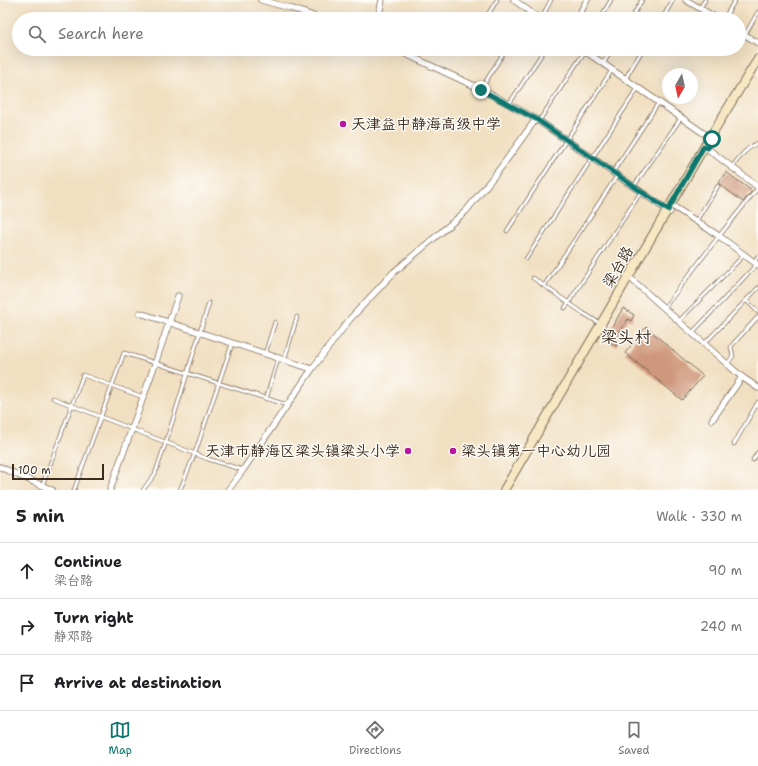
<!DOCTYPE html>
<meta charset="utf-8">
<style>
body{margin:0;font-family:"Shantell Sans","LXGW WenKai TC",sans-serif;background:#f6f6f6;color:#202124}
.compass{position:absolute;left:662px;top:68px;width:36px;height:36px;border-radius:50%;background:#fff;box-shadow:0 4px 16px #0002;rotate:189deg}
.scale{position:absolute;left:12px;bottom:10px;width:92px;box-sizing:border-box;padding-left:4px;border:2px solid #3b2a1e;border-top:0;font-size:11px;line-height:14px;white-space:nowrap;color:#3b2a1e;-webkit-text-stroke:3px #fdfcf7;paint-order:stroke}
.stop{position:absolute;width:12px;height:12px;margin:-9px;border:3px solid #0f766e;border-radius:50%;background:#fff}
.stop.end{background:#0f766e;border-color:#fff;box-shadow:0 1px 4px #0008}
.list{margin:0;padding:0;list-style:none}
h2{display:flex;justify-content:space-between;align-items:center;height:52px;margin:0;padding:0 16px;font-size:17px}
h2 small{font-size:13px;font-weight:400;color:#757577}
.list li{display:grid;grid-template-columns:26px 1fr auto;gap:12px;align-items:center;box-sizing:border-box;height:56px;padding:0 16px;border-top:1px solid #e0e0e0}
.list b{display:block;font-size:15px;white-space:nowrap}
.list p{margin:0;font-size:13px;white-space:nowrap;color:#757577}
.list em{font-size:13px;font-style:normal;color:#757577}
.icon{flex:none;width:22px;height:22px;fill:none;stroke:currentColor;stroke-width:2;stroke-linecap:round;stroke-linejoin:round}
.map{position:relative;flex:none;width:758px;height:490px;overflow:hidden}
.search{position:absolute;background:#fff;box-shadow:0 4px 16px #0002;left:12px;right:12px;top:12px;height:44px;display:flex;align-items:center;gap:10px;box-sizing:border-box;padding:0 14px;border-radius:22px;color:#757577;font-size:15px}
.sheet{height:220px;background:#fff}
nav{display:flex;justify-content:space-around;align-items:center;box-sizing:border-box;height:56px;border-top:1px solid #e0e0e0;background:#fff;font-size:11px;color:#757577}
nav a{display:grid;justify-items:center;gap:2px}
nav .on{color:#0f766e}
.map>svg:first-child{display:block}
.building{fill:#cf987b}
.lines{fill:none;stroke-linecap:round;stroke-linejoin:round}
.lane-casing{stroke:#7b6957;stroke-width:4.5}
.street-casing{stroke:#7b6957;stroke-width:7}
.secondary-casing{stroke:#7b6957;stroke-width:10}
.lane{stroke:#fff;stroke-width:3}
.street{stroke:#fff;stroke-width:5.5}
.secondary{stroke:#f7e8c3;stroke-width:8}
.route{stroke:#0f766e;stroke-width:5}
.poi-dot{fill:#b5179e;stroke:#fdfcf7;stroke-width:1.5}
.labels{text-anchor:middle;stroke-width:3;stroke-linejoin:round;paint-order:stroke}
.poi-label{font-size:15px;fill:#3b2a1e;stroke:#fdfcf7;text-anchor:start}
.street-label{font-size:15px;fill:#3b2a1e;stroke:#fdfcf7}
.quarter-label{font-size:17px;fill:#3b2a1e;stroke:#fdfcf7}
</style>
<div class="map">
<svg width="758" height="490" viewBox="0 0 758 490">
<rect width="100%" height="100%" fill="#fdfcf7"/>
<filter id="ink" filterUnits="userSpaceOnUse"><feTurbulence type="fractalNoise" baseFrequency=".025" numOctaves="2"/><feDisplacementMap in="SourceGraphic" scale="8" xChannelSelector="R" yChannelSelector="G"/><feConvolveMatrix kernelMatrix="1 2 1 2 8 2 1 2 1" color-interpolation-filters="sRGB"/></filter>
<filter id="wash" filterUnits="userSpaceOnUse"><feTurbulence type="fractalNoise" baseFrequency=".012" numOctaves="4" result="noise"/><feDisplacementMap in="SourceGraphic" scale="16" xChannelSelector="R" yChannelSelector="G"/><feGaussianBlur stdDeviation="0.9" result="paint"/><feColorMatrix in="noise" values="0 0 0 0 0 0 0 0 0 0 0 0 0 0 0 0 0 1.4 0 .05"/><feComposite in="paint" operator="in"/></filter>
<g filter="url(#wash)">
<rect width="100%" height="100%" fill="#f1dfc1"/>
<g id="blocks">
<g class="building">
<path d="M726,172L752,191L743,202L718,183Z"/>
<path d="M623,308L634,315L631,321L628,319L615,340L619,342L616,346L605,340Z"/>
<path d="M646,327L703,376L682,400L625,353Z"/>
</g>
</g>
</g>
<g filter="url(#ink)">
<use href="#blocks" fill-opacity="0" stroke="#7b6957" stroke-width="1"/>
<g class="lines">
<g class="lane-casing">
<g id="lane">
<path d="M700,8L705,0"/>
<path d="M485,19L497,0"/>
<path d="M525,19L529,11"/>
<path d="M541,19L551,0"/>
<path d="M600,19L611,0"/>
<path d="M631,19L642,0"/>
<path d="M662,19L673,0"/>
<path d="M724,19L735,0"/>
<path d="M745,35L758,12"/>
<path d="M603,64L612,49"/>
<path d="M625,79L643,49"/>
<path d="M481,89L506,49"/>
<path d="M509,104L545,49"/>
<path d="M539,121L585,51"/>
<path d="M732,167C739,158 747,147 758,143"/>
<path d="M613,172L659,102"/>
<path d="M634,186L681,118"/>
<path d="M696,221L718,186"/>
<path d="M507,231L612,70"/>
<path d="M526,259L638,88"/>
<path d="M754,262L758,256"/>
<path d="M533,278L583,313L604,326"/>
<path d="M544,286L617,176"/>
<path d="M746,300L758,312"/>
<path d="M565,308L641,192"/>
<path d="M664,308L719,236L758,188"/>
<path d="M679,321L744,255"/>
<path d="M693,332L757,264"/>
<path d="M705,343L758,288"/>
<path d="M265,354L275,322"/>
<path d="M284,361L297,317"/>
<path d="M727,364L733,356L731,347L733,344L758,317"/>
<path d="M53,398L208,459L243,470"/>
<path d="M266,399L278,359"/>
<path d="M734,444L758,402"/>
<path d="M753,460L758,452"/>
<path d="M42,486L83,375L143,397"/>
<path d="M74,490L124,353L287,405"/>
<path d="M143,490L155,474L166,442L209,303"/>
<path d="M180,490L195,453L232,344"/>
</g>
</g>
<g class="street-casing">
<g id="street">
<path d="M261,0L290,8L322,19"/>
<path d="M514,0L540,19"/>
<path d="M686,0L718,19"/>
<path d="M378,19L382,0"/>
<path d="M577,19L587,0"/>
<path d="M739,31L758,43"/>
<path d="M395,49L481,89L536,119L670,212"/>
<path d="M582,49L712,139"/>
<path d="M704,146L758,187"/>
<path d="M671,205L719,236L758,265"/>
<path d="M629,277L727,364L742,377L758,388"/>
<path d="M140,313L312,369"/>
<path d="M712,420L742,377"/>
<path d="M0,467L52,490"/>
<path d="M110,490L155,364L178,296"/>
<path d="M228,490L243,470L312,369L350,319L394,272L466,211L502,166L536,119"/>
</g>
</g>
<g class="secondary-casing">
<path id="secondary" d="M504,490L710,137L758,59"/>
</g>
<use href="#lane" class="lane"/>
<use href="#street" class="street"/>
<use href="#secondary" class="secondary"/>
</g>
</g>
<g class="lines" filter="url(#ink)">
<path class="route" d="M481,90L536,119L668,210L704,146L708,148L712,139"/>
</g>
<g class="poi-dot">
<circle cx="343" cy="124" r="4"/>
<circle cx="408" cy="451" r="4"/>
<circle cx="453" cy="451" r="4"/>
</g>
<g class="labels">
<g class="poi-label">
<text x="351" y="129">天津益中静海高级中学</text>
<text x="400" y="456" text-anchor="end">天津市静海区梁头镇梁头小学</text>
<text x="461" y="456">梁头镇第一中心幼儿园</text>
</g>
<g class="street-label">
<text transform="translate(618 267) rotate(-60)" y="5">梁台路</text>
</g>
<g class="quarter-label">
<text x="626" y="343">梁头村</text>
</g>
</g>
</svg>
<svg class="compass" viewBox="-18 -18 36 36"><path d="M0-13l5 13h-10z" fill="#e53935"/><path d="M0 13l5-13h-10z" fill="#757577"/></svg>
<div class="scale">100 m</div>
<div class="stop" style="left:712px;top:139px"></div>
<div class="stop end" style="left:481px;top:90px"></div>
<div class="search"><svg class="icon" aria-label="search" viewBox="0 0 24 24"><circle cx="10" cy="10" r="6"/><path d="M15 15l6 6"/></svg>Search here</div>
</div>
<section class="sheet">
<h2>5 min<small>Walk · 330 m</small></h2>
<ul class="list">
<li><svg class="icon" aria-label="ahead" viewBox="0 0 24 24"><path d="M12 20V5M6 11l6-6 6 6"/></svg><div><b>Continue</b><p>梁台路</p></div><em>90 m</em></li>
<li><svg class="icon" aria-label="right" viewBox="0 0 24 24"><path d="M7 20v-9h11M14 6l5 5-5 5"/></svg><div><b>Turn right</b><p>静邓路</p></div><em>240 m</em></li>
<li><svg class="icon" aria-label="arrive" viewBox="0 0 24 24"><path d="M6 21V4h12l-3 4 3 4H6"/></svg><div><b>Arrive at destination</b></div></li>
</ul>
</section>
<nav>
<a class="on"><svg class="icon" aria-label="map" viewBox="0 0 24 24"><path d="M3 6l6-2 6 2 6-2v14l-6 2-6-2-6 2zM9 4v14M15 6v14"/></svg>Map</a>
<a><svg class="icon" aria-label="directions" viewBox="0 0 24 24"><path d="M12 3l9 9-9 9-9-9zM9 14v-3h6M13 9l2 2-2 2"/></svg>Directions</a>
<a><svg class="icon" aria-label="saved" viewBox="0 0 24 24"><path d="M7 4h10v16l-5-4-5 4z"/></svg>Saved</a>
</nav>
